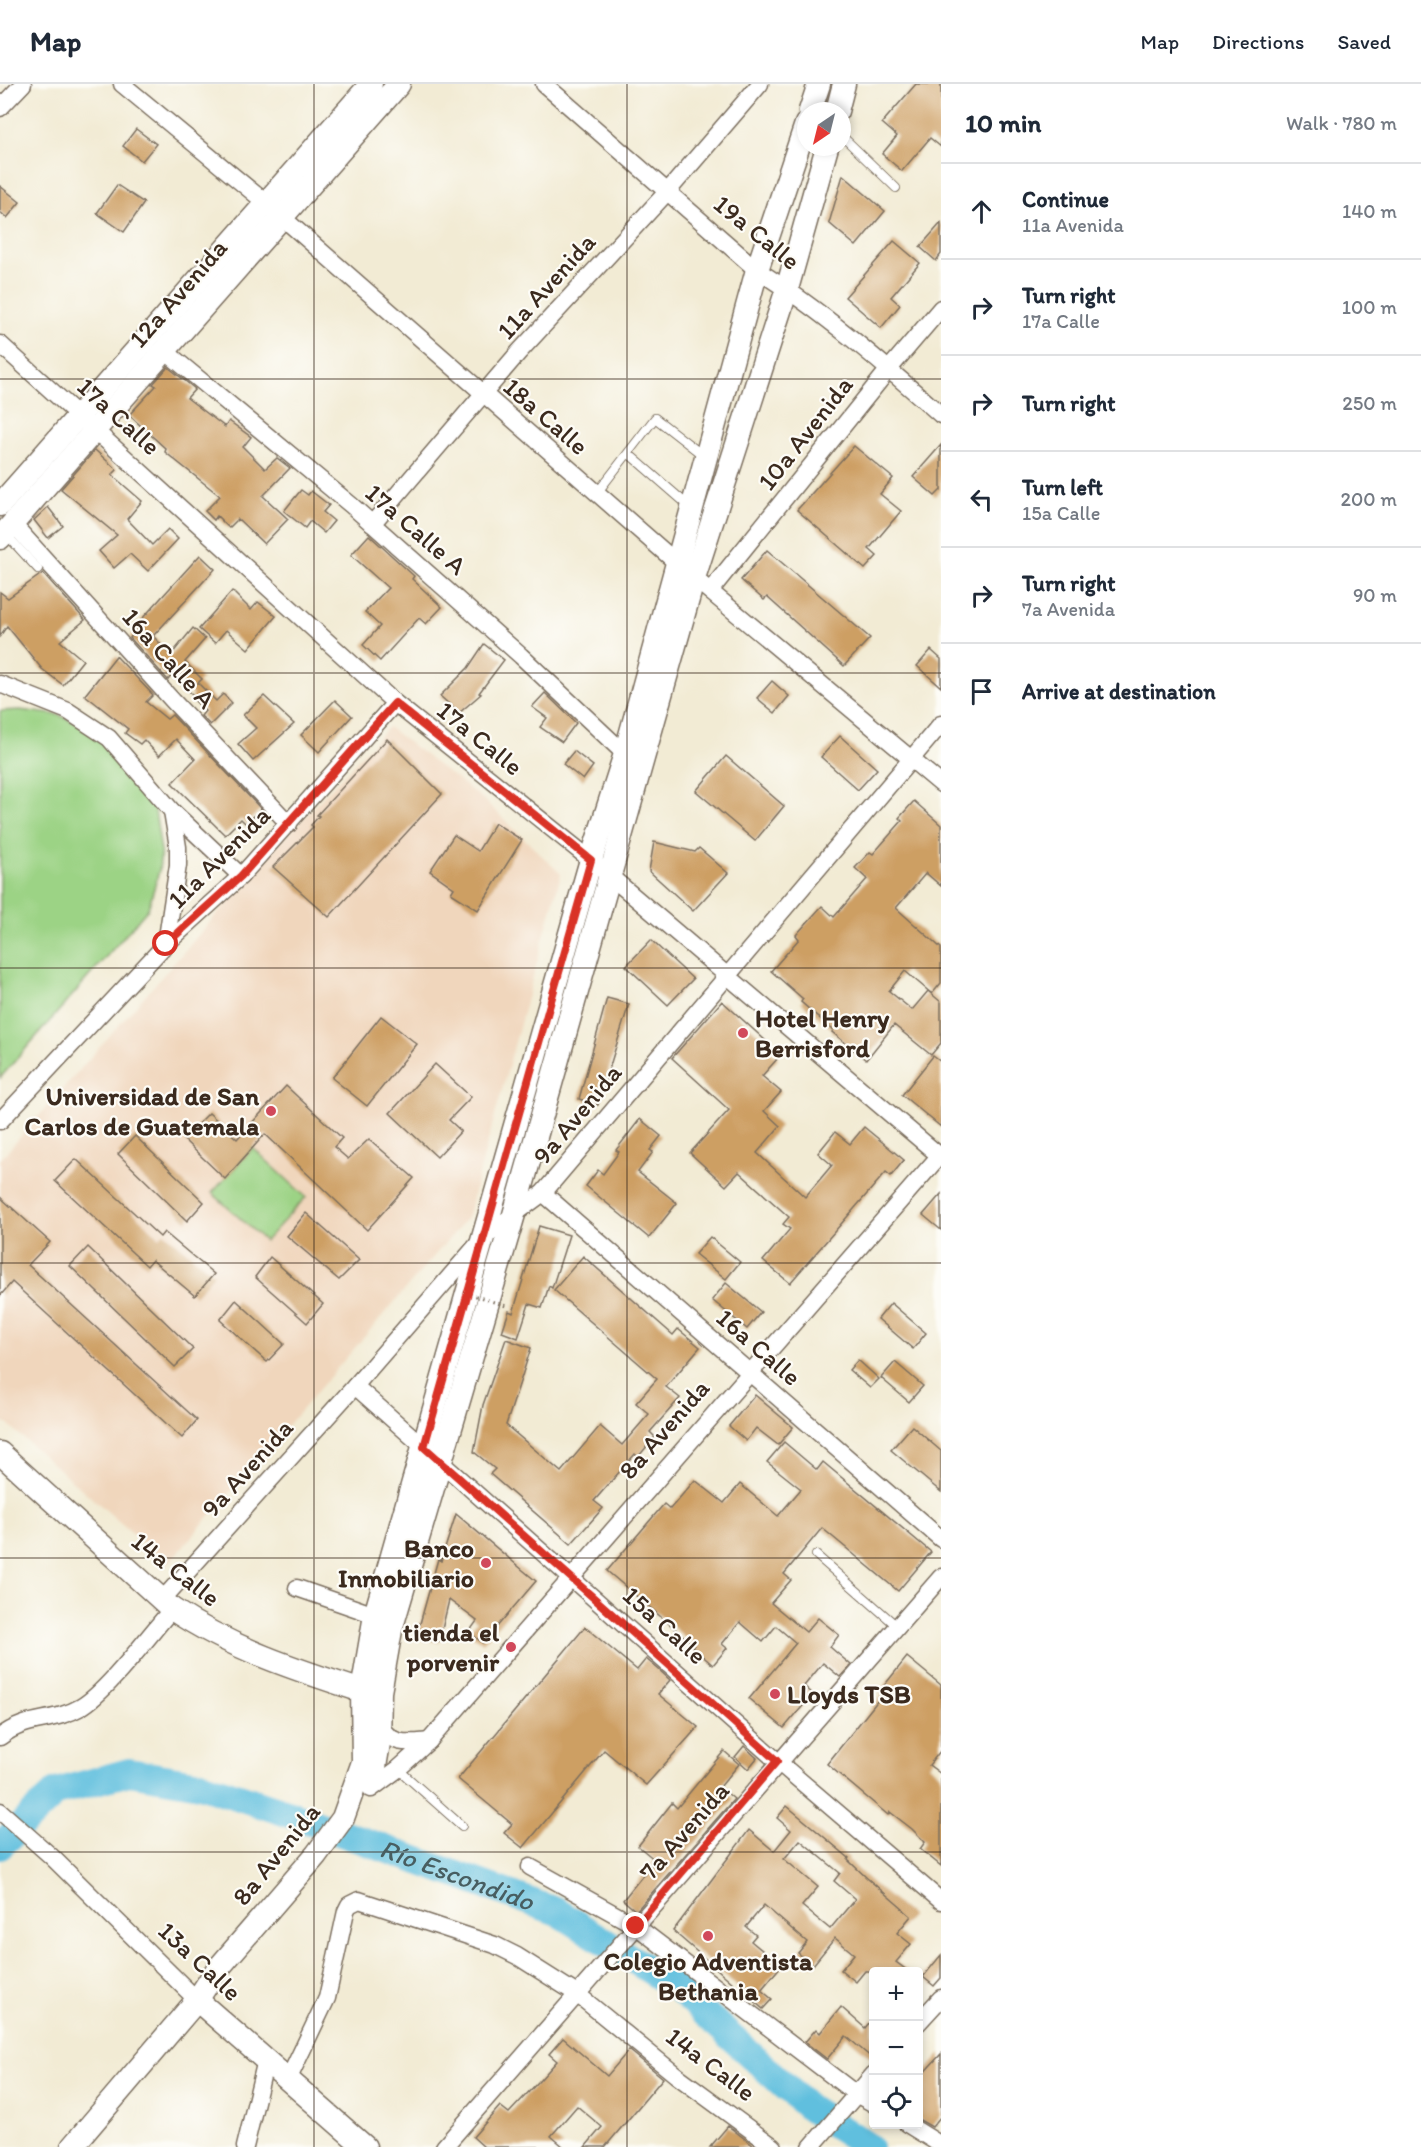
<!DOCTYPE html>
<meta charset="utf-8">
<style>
body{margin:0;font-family:Itim,sans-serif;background:#f6f6f7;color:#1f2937}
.controls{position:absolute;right:18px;bottom:18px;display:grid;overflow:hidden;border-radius:6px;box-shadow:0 3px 9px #0003}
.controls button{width:54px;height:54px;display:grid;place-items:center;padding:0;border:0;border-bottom:2px solid #e0e1e3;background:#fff;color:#1f2937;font:30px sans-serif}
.compass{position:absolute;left:797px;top:18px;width:54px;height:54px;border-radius:50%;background:#fff;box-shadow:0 3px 9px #0003;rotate:215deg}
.stop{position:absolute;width:18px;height:18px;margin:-14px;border:4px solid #d93025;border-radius:50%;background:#fff}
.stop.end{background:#d93025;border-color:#fff;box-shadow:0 2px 6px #0008}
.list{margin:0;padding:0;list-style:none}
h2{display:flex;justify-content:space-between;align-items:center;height:78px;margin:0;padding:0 24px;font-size:26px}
h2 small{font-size:20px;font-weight:400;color:#747a83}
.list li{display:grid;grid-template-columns:39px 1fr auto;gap:18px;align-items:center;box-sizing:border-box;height:96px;padding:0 24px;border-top:2px solid #e0e1e3}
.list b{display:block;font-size:22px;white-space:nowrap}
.list p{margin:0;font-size:20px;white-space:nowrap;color:#747a83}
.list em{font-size:20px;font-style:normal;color:#747a83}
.icon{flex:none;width:33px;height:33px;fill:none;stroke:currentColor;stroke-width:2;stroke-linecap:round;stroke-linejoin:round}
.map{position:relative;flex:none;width:941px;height:2063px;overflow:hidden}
header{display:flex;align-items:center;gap:36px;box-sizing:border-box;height:84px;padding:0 30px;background:#fff;border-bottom:2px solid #e0e1e3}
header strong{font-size:28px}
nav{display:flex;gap:33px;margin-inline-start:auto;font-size:21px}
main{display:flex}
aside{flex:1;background:#fff}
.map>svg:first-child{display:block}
.built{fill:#f0d6bc}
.green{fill:#9cd385;stroke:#6c7e52;stroke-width:1.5}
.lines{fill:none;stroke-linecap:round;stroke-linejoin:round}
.river{stroke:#60bfde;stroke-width:28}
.building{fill:#cd9f63;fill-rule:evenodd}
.lane-casing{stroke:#7b6e5e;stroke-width:10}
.street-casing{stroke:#7b6e5e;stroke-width:19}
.secondary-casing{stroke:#7b6e5e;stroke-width:25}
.lane{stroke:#fff;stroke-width:8}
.street{stroke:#fff;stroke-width:16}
.secondary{stroke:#fff;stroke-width:22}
.path-bridge{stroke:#7b6e5e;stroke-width:3;stroke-dasharray:1.5 4.5;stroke-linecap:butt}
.route{stroke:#d93025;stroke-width:8}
.grid{fill:none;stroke:#3b2a1e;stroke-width:1.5;stroke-opacity:0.55}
.poi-dot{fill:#d1495b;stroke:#fdfcf7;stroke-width:2}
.labels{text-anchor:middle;stroke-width:4.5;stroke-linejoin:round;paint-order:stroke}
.street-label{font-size:26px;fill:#3b2a1e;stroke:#fdfcf7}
.poi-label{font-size:26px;font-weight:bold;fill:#3b2a1e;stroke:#fdfcf7;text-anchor:end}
.water-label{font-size:27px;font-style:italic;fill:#485e61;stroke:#fdfcf7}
</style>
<header>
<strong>Map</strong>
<nav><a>Map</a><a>Directions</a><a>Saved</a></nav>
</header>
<main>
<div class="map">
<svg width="941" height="2063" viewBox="0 0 941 2063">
<rect width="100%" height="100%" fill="#fdfcf7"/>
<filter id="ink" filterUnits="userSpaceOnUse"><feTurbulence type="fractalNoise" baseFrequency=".0167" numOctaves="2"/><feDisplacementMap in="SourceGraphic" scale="12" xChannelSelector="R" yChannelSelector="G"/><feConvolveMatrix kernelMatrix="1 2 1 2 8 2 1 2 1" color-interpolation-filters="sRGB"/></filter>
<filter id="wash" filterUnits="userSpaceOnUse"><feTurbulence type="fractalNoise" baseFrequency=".008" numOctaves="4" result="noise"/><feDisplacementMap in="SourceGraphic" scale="24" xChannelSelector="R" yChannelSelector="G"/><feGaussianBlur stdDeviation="1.35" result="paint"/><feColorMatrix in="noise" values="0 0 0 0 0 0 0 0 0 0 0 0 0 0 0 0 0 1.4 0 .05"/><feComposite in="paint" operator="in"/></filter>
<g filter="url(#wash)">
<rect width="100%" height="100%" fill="#f2ebd4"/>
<path class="built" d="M388,643L484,716L561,790L467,1134L168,1480L0,1334V1076L270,770Z"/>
<g class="green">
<path d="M20,626L59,631L96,648L148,708L155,727L161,767L159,787L148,825L0,994V627Z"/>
<path d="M253,1064L306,1113L265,1157L212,1109Z"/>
</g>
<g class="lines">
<path class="river" id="s1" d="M0,1762L56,1708L129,1688L200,1700L287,1729L558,1828L676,1903L809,2024L869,2063"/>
</g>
<g id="blocks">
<g class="building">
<path d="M916,0H941V63L930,54L902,87L882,70L897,52L882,39Z"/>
<path d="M136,45L156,60L142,77L123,62Z"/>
<path d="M843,91L885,127L856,162L829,139Z"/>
<path d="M117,101L144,119L124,148L97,129Z"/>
<path d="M0,102L20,118L7,134L0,128Z"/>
<path d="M941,139V170L936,177L920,163Z"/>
<path d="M894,157L920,179L891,213L900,221L881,244L845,213Z"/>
<path d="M168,283L195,305L187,314L225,343L229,337L251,353L243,363L265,385L277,374L290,384L263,412L288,435L264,460L238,435L229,444L217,432L214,436L205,427L220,412L165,368L166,365L129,331L156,302L153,300Z"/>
<path d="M941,361V406L935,412L913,393Z"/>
<path d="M854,362L893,394L880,410L901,427L869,465L877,472L865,485L797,426Z"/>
<path d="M95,366L117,386L112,391L142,417L127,435L152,461L168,445L178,455L148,487L130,470L114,484L99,467L117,451L61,405Z"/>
<path d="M301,406L308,411L311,407L329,421L323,428L334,437L324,449L310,437L305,444L284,427Z"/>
<path d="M48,423L63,442L48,454L34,436Z"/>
<path d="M369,451L414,492L412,495L442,523L426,540L419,534L380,577L363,561L380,542L365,528L388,504L351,471Z"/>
<path d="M767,466L870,554L844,582L767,513L764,516L741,496Z"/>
<path d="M200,471L215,485L153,552L171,571L193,544L205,555L185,578L202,595L198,599L216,617L223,610L232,619L210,641L201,632L205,627L191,613L193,611L172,591L168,596L130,554L143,538L141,536Z"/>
<path d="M43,489L85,536L60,557L83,576L63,601L42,585L7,542L0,552V508L8,514Z"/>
<path d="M232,507L251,526L258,518L276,532L248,565L226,546L215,559L199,545Z"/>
<path d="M484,560L504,576L479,609L481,610L459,629L440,612L468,584Z"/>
<path d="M931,566L941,575V603L917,582Z"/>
<path d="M116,572L153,611L146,618L167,635L172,631L261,725L246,740L241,735L225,751L172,699L195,675L176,655L159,672L144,656L140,660L125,649L128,645L85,611Z"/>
<path d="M772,597L789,612L775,629L757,614Z"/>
<path d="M545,609L576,639L562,658L540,643L547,634L532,623Z"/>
<path d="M264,612L294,640L253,677L238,660L256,644L243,631Z"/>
<path d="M335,616L352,632L319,668L301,651Z"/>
<path d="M840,652L877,685L858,706L821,673Z"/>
<path d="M387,655L442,710L329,833L273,783L313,743L311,741L319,732L317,731Z"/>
<path d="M574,667L593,682L583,696L563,680Z"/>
<path d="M726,672L784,722L755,757L696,707Z"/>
<path d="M914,717L941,741V802L926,789L896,824L941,864V899L932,910L905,887L889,907L912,926L928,907L941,918V959L931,971L894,941L866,976L832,948L833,946L801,918L803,915L771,887L799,855L796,851L822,822L834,833L867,795L855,784L870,768L873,770L902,737L899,734Z"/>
<path d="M495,739L522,756L478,826L451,809L454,804L430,787L454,751L478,767Z"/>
<path d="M654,758L695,768L699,764L728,789L693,827L649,787Z"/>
<path d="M651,856L693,895L668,921L626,882Z"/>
<path d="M607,914L629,920L598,1021L579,1015Z"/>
<path d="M722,917L766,957L763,960L778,974L762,992L781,1008L764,1027L780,1042L757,1069L805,1113L832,1081L818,1069L835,1048L850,1060L864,1043L904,1076L891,1092L886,1088L790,1199L763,1177L790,1145L783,1140L789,1133L739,1088L726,1102L690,1069L729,1026L672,974Z"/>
<path d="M381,932L417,960L367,1022L332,994Z"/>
<path d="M933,972L941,978V1043L902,1011Z"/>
<path d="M435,980L471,1013L449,1036L461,1047L437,1073L390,1029Z"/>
<path d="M286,1002L342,1054L334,1063L348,1075L369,1055L414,1094L367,1146L265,1050L225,1095L183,1055L209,1029L237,1055Z"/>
<path d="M640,1035L661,1052L650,1066L653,1068L638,1088L677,1119L649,1154L586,1102L598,1086L603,1090L619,1068L616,1066Z"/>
<path d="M135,1052L204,1118L187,1137L118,1070Z"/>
<path d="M76,1075L160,1153L164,1148L214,1190L195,1212L152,1176L147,1182L55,1097Z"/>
<path d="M941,1110V1146L923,1131Z"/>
<path d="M0,1113L50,1158L28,1181L197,1336L182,1354L12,1198L0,1212Z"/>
<path d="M306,1129L359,1176L339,1196L287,1152Z"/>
<path d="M539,1142L569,1151L552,1204L549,1202L542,1224L529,1220L518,1254L502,1248L509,1227L513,1229Z"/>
<path d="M710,1153L740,1178L726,1195L695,1170Z"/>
<path d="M88,1163L193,1265L175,1283L70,1182Z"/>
<path d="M583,1172L673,1251L678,1245L700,1263L666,1303L680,1314L650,1348L655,1353L638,1373L635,1370L594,1417L603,1424L571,1460L490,1390L495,1385L474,1368L483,1321L506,1255L531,1264L506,1341L561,1388L600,1342L622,1361L649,1330L636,1319L657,1295L554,1206Z"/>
<path d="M270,1173L323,1220L307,1239L255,1193Z"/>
<path d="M726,1199L761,1228L747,1245L712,1216Z"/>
<path d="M236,1216L284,1260L267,1278L220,1236Z"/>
<path d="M891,1219L926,1249L913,1265L878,1235Z"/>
<path d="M858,1276L879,1295L870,1304L849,1286Z"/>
<path d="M895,1278L923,1302L909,1318L881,1294Z"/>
<path d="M755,1311L793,1343L778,1361L756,1344L746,1357L729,1342Z"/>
<path d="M912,1342L941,1367V1408L891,1366Z"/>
<path d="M784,1358L817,1386L823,1378L931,1468L898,1507L822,1444L784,1490L791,1496L771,1519L806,1548L818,1534L839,1551L830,1563L851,1581L840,1593L823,1579L804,1602L813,1610L784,1644L749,1615L796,1559L776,1542L763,1558L740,1538L722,1560L727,1564L713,1581L692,1563L694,1561L607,1487L664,1420L670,1425L695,1396L724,1419L740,1400L778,1432L801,1405L767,1378Z"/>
<path d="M456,1430L536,1497L483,1559L469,1548L477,1537L449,1516L439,1558L416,1554L438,1475L441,1477Z"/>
<path d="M585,1543L637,1586L646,1575L658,1585L670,1596L658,1610L698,1643L646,1701L604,1666L523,1764L504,1749L512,1740L458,1695Z"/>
<path d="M907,1573L941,1601V1666L929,1681L941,1690V1782L920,1765L925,1758L912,1745L890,1728L888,1731L827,1680L883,1610L879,1608Z"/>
<path d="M744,1662L757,1674L748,1685L735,1673Z"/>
<path d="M724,1667L739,1680L720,1703L734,1715L636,1827L623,1816L655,1776L638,1762L672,1719L677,1724Z"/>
<path d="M787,1722L849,1774L848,1776L867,1794L911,1832L897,1849L911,1860L896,1878L908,1887H865L856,1898L841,1886L854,1870L835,1854L813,1881L798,1869L807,1858L764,1821L746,1843L756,1851L751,1857L781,1882L761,1906L772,1915L763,1925L673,1847L749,1746L774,1767L791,1746L777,1734ZM800,1756L840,1789L834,1797L855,1815L830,1845L802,1822L818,1803L784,1775Z"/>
<path d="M941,1871V1894L934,1902L923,1893Z"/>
<path d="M841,1923L865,1944L873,1934V1975L846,1952L827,1975L805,1958L816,1945L820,1949Z"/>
<path d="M563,1954L607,1992L629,1966L663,1994L605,2063H585L602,2043L577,2022L551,2052L564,2063H484L473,2053L500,2022L509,2029L540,1996L557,1977L549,1970Z"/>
<path d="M941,1970V2032L932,2043L918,2035V1995Z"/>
<path d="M728,2042L745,2055L755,2063H710Z"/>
</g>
</g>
</g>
<g filter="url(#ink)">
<use href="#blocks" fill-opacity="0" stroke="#7b6e5e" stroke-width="1.5"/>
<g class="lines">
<g class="lane-casing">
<g id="lane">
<path d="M842,52L896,104"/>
<path d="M629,370L690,423"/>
<path d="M597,409L655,334L705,373"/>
<path d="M5,449L38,485"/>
<path d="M816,1471L898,1543"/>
<path d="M398,1685L462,1742"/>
</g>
</g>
<g class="street-casing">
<g id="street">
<path d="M122,0L266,119L694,494L941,700"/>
<path d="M544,0L757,186C823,227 883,280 941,331"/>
<path d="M0,24L23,0"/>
<path d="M0,260L395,619L591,776L941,1073"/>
<path d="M165,267L351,421L521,572L625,670"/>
<path d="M13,440L173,617L289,740"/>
<path d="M372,440L519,268L668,107L760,0"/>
<path d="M710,507L889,285L941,224"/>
<path d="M0,600L68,627L109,654L172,727L241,792"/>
<path d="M166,860L178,781V763L172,727"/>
<path d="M0,1037L166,860L241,792L395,619"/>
<path d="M543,1109L941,1455"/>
<path d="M355,1302L777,1677L941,1817"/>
<path d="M297,1504L375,1531"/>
<path d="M162,1516L355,1302L485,1152L543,1109L941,640"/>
<path d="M380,1642C392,1662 408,1659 429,1657"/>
<path d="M0,1653C28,1631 51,1640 81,1623C107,1608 150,1550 172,1525"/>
<path d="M371,1705L398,1685L429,1657L941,1070"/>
<path d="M0,1727L52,1773L197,1916"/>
<path d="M530,1783L636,1842L856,2010L874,2020"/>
<path d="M918,1939L941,1914"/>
<path d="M288,1996L327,1914L346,1827L349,1821L359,1816L495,1861L517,1872L577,1910L676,1991L774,2063"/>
<path d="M907,2040L941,2061"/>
<path d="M245,2063L266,1976"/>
<path d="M444,2063L941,1493"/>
<path d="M811,2063L874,1990"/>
</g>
</g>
<g class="secondary-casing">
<g id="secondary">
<path d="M810,27L819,0"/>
<path d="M837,27L844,0"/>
<path d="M0,421L371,0"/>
<path d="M0,454L399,0"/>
<path d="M0,1369L172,1525C230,1564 297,1586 362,1607H375"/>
<path d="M373,1695L379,1659L380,1608L391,1546L515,1127L694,494L787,205L827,63"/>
<path d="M197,1916L365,2063"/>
<path d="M72,2063L197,1916L216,1887L316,1771L343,1734L363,1678L362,1607L375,1531L591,776L625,670L757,186L806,40"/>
</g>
</g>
<use href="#lane" class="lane"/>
<use href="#street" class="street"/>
<use href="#secondary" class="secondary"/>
<path class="path-bridge" d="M464,1208L506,1222"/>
</g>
</g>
<g class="lines" filter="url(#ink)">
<path class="route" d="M166,860L241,792L395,619L591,776L424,1363L777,1677L636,1842"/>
</g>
<path class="grid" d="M314,0V2063M627,0V2063M0,295H941M0,589H941M0,884H941M0,1179H941M0,1474H941M0,1768H941"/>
<g class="poi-dot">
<circle cx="743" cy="949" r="6"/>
<circle cx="271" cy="1027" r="6"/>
<circle cx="486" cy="1479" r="6"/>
<circle cx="511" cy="1563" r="6"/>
<circle cx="775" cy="1610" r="6"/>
<circle cx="708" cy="1852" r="6"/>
</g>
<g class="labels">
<g class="street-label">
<text transform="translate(757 148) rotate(39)" y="9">19a Calle</text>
<text transform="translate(546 202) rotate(-48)" y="9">11a Avenida</text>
<text transform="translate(178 209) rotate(-49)" y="9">12a Avenida</text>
<text transform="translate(119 332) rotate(42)" y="9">17a Calle</text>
<text transform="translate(546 332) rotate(41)" y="9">18a Calle</text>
<text transform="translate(805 349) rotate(-52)" y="9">10a Avenida</text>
<text transform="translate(416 445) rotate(41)" y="9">17a Calle A</text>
<text transform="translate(169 574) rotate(48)" y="9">16a Calle A</text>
<text transform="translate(480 654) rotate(39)" y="9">17a Calle</text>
<text transform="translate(219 773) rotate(-45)" y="9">11a Avenida</text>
<text transform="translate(577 1030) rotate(-50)" y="9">9a Avenida</text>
<text transform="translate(759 1263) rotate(41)" y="9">16a Calle</text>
<text transform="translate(664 1345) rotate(-49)" y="9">8a Avenida</text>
<text transform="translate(247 1384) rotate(-48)" y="9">9a Avenida</text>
<text transform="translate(176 1485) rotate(38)" y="9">14a Calle</text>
<text transform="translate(665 1541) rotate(42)" y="9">15a Calle</text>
<text transform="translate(684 1747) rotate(-49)" y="9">7a Avenida</text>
<text transform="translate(276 1770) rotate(-51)" y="9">8a Avenida</text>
<text transform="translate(200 1877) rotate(43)" y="9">13a Calle</text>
<text transform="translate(711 1980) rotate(37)" y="9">14a Calle</text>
</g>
<g class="poi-label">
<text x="755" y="943" text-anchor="start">Hotel Henry<tspan x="755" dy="30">Berrisford</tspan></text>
<text x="259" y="1021">Universidad de San<tspan x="259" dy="30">Carlos de Guatemala</tspan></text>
<text x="474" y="1473">Banco<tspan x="474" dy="30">Inmobiliario</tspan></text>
<text x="499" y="1557">tienda el<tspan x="499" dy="30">porvenir</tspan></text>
<text x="787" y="1619" text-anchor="start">Lloyds TSB</text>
<text x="708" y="1886" text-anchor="middle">Colegio Adventista<tspan x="708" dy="30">Bethania</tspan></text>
</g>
<g class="water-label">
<text dy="9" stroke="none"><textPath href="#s1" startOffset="498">Río Escondido</textPath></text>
</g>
</g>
</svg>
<div class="controls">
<button>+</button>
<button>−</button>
<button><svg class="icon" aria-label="locate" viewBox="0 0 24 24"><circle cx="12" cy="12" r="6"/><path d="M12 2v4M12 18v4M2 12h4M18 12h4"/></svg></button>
</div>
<svg class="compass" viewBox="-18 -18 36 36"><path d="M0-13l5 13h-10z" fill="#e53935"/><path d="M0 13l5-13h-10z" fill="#747a83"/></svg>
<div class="stop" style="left:166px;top:860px"></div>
<div class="stop end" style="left:636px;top:1842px"></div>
</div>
<aside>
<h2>10 min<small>Walk · 780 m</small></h2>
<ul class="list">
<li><svg class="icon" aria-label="ahead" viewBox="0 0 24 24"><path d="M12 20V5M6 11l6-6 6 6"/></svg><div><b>Continue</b><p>11a Avenida</p></div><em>140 m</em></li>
<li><svg class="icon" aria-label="right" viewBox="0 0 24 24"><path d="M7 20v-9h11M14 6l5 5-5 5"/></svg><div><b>Turn right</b><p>17a Calle</p></div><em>100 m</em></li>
<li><svg class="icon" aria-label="right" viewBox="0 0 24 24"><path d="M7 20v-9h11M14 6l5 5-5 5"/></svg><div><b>Turn right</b></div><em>250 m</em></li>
<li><svg class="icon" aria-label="left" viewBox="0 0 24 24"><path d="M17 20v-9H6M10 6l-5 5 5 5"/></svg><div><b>Turn left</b><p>15a Calle</p></div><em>200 m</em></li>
<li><svg class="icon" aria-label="right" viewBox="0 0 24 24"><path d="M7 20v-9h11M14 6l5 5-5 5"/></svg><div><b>Turn right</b><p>7a Avenida</p></div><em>90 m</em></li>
<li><svg class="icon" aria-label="arrive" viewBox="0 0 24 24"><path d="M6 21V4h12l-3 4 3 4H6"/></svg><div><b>Arrive at destination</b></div></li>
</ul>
</aside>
</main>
